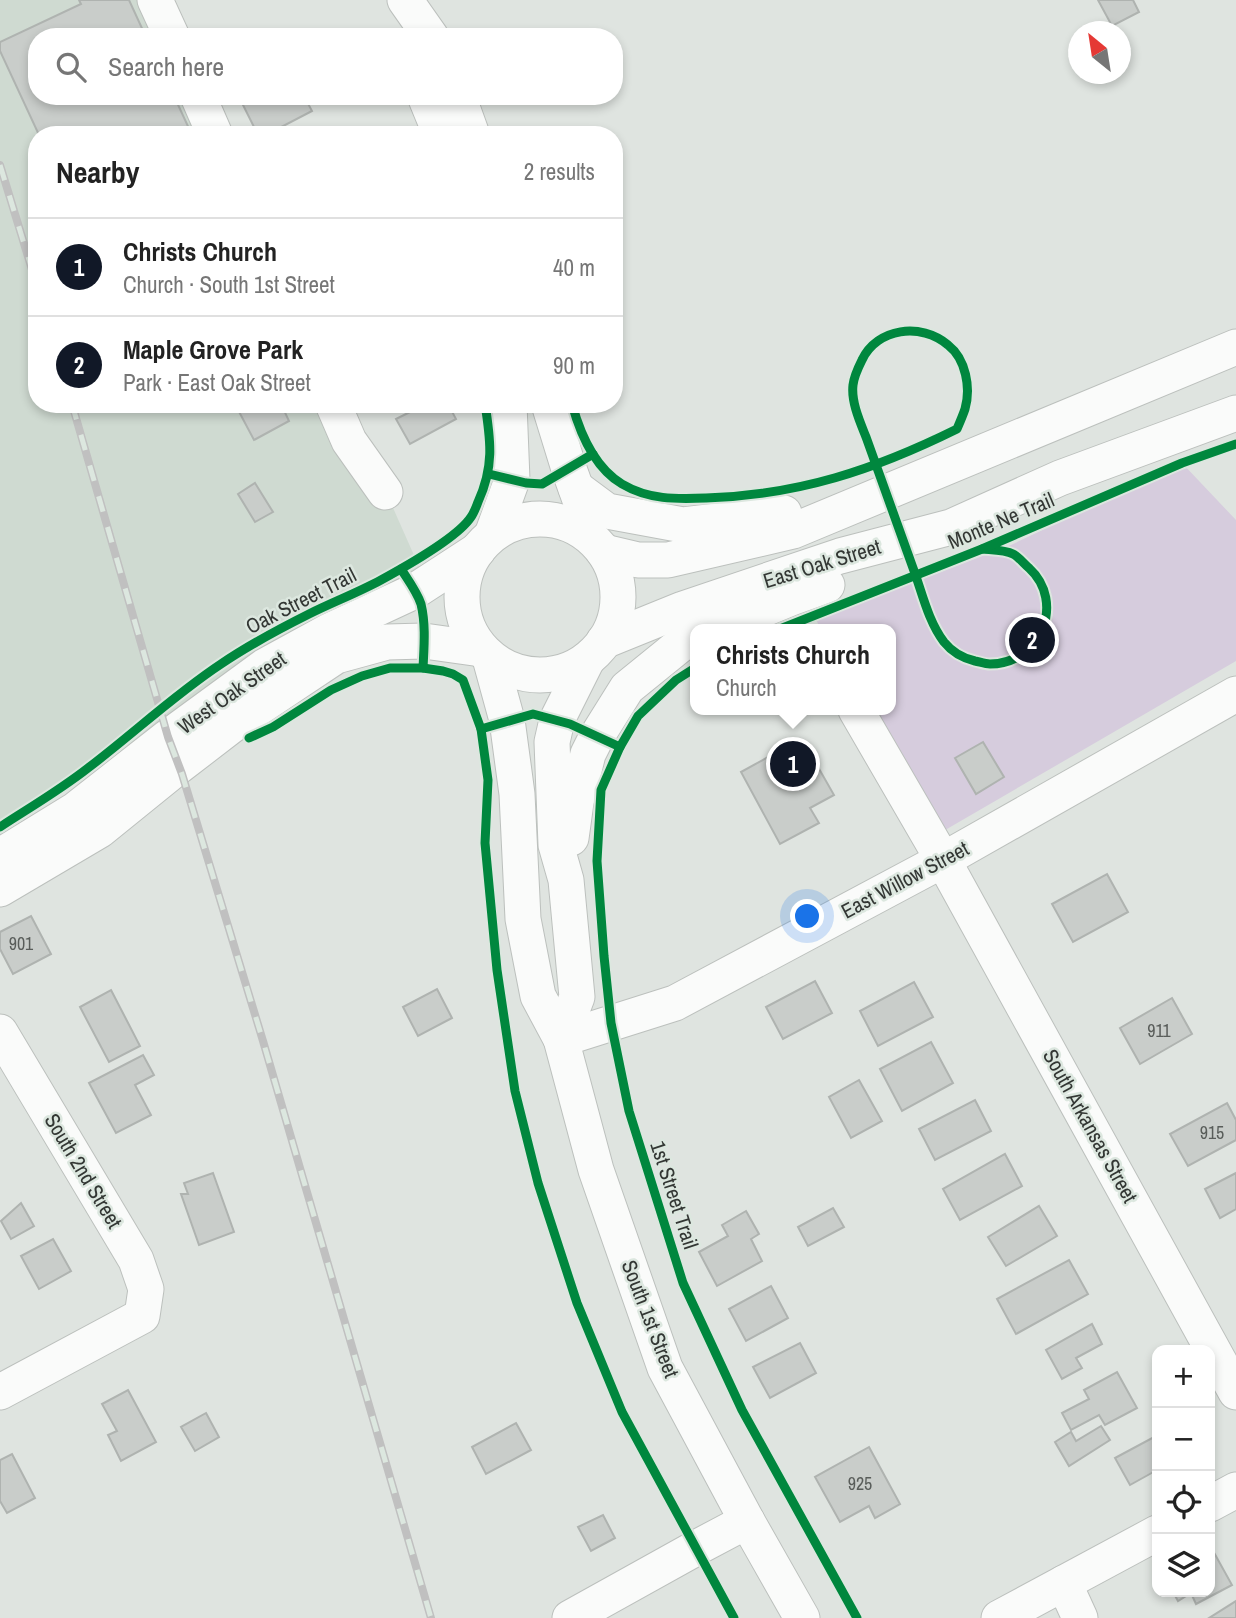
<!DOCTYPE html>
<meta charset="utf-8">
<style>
body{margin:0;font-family:"Archivo Narrow",sans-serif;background:#f6f6f6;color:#222}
.controls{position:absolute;right:21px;bottom:21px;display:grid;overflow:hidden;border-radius:14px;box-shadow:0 4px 10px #0003}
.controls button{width:63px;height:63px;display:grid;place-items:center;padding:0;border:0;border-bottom:2px solid #e0e0e0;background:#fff;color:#222;font:35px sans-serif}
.compass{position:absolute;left:1068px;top:21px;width:63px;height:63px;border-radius:50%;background:#fff;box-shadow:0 4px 10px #0003;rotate:330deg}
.you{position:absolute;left:808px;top:917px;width:24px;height:24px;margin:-18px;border:5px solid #fff;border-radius:50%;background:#1a73e8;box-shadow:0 0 0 10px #1a73e833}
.badge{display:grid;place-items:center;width:46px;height:46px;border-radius:50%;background:#111827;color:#fff;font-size:23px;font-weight:700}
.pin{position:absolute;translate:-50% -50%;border:4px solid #fff;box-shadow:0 2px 7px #0006}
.popup{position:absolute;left:690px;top:624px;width:206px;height:91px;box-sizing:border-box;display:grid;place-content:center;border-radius:14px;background:#fff;filter:drop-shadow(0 2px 5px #0005);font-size:23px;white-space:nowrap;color:#767676}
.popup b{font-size:26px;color:#222}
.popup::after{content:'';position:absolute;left:50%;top:100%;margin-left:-14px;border:14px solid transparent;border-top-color:#fff}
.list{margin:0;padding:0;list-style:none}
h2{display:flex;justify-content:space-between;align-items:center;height:91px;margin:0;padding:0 28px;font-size:30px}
h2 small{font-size:23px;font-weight:400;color:#767676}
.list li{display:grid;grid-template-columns:46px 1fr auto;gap:21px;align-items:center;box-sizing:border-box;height:98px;padding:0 28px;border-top:2px solid #e0e0e0}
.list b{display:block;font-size:26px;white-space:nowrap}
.list p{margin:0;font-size:23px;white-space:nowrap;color:#767676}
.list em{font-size:23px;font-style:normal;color:#767676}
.icon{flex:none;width:38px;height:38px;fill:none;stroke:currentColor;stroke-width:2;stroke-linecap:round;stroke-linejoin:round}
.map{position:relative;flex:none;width:1236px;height:1618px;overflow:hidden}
.search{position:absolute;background:#fff;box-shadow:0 4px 10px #0003;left:28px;top:28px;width:595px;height:77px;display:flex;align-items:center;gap:18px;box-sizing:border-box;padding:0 24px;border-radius:28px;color:#767676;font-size:26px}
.panel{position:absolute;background:#fff;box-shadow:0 4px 10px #0003;left:28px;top:126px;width:595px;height:287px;border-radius:28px}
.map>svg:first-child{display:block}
.built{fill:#cfdad1}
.green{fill:#d6ccdd}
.building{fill:#c9cdca;stroke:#afb3b0;stroke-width:2}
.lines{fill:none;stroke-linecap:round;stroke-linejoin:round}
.minor-casing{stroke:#bcc0bd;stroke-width:37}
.minor{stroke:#fafbfa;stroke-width:35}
.rail-casing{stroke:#c0c0c0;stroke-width:8}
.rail{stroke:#dce7df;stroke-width:5;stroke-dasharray:16;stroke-linecap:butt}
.cycleway-casing{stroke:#dce7df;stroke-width:13}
.cycleway{stroke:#00873e;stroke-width:9}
.labels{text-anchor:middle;stroke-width:5;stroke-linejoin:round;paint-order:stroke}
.number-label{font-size:18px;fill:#595d5a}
.street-label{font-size:21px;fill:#333734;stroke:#dce7df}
</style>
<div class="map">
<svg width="1236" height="1618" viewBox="0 0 1236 1618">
<rect width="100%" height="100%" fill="#dfe4e0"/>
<path class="built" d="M0,0H165L182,37H37V96H209L226,135H37V404H347L421,571L232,675L0,832Z"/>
<path class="green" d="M1182,463L1236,520V661L940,833L868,710H891V629H821L816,620L1011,545Z"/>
<g class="building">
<path d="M79,0H129L146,37H37V96H174L192,135H39L0,51V42L81,4Z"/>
<path d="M1098,0H1133L1139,12L1112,26Z"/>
<path d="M256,96H304L312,111L266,135H258L242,103Z"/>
<path d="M239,404H281L289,421L254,440L236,406Z"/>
<path d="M405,404H448L456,419L410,444L396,419L410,412Z"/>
<path d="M255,483L273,512L255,522L238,494Z"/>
<path d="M983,742L1004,777L976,794L955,758Z"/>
<path d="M779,751L787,765L810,753L834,795L810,808L819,823L780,844L741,772Z"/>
<path d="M1107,874L1128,912L1073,942L1052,904Z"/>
<path d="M31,916L51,954L13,974L0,949V932Z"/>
<path d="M815,981L832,1013L783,1039L766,1007Z"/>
<path d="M914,982L933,1017L878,1046L860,1011Z"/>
<path d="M437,989L452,1018L418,1036L403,1007Z"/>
<path d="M111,990L140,1046L109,1062L80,1007Z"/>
<path d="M1172,998L1192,1034L1140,1064L1120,1028Z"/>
<path d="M931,1042L953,1083L902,1111L880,1069Z"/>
<path d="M143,1055L154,1075L135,1085L151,1115L116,1133L89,1083Z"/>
<path d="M859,1080L882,1121L851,1138L829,1097Z"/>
<path d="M975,1100L991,1131L935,1160L919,1129Z"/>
<path d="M1227,1103L1236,1120V1140L1188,1166L1170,1134Z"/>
<path d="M1005,1154L1022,1186L960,1220L943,1189Z"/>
<path d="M213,1173L234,1232L199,1245L181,1194H188L184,1183Z"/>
<path d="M1236,1173V1209L1220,1218L1205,1189Z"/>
<path d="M21,1203L34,1226L11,1239L1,1221Z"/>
<path d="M1039,1206L1057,1236L1006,1266L988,1237Z"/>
<path d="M833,1208L844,1227L808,1246L798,1227Z"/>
<path d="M746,1211L759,1234L751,1239L762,1261L717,1286L699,1252L728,1236L722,1225Z"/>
<path d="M53,1239L71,1271L39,1289L21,1256Z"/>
<path d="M1069,1260L1088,1294L1016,1334L997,1299Z"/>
<path d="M771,1286L788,1318L746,1341L729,1309Z"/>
<path d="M1092,1324L1102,1344L1076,1358L1082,1368L1062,1379L1046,1350Z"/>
<path d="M800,1343L816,1373L770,1398L753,1367Z"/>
<path d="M1117,1372L1137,1408L1105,1425L1099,1415L1071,1430L1062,1413L1089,1399L1084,1390Z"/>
<path d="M128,1390L156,1442L121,1461L108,1435L117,1431L102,1404Z"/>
<path d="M206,1413L219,1437L195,1451L181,1427Z"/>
<path d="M516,1423L531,1450L486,1474L472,1447Z"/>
<path d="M1101,1426L1110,1440L1069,1466L1055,1442L1071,1432L1076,1441Z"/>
<path d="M1156,1436L1157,1439V1470L1130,1485L1115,1458Z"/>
<path d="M869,1447L900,1504L875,1518L869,1506L840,1522L815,1477Z"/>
<path d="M12,1454L35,1498L7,1513L0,1501V1460Z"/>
<path d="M603,1515L615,1538L591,1551L578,1527Z"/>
<path d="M1212,1549L1232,1585L1196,1604L1191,1593L1178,1601L1173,1592H1210V1550Z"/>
<path d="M1236,1601V1618H1209Z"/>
</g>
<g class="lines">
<g class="minor-casing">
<g id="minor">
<path d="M155,0L172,37"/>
<path d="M405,0L431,37"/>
<path d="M198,96L215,135"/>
<path d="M425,96L441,135"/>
<path d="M458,96L472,135"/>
<path d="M333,404L349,441L385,492"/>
<path d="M549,404L569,469L584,511"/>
<path d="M576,488L607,511L683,525L784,513"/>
<circle cx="540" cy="597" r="78"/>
<path d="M492,535L512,480L509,404"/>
<path d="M604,552L638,560H668L793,531L1236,347"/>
<path d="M716,629L791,598L827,585"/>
<path d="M604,641L683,609L840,556L951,527L1060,478L1236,413"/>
<path d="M490,658L507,720L517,794L523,919L538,996L561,1039L596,1170L665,1368L747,1521L802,1618"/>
<path d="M856,710L943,860L1236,1392"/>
<path d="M571,838L576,802L588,754L597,736L627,688L680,645L695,638"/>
<path d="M0,856L75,810L168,737L265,666L329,631L415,591L478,550"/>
<path d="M0,889L100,830L179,766L231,726L336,656L387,642L424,641L481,649"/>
<path d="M0,1032L136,1260L146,1289L142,1316L0,1392"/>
<path d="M561,1039L675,1003L943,860L1236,694"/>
<path d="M561,1039L577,997L566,880L556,845L552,742L557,720L587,660"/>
<path d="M1210,1504L1236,1490"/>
<path d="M1064,1583L1080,1618"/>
<path d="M570,1618L696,1548L747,1521"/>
<path d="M999,1618L1157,1533"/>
</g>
</g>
<use href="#minor" class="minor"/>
<g class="rail-casing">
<g id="rail">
<path d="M0,165L37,286"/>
<path d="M72,404L168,737L182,774L263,1041L431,1618"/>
</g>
</g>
<use href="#rail" class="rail"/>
<g class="cycleway-casing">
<g id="cycleway">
<path d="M572,404C580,433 595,468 622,484C649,500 676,499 706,498C799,495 874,470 957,429C960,422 963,415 965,409C971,388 966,359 948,345C921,322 877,328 862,360C858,368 854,376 853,385C851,402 860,422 866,437C882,481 897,524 913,568C922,592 928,621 944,642C952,652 962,658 975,661C980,662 985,664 990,664C1041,664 1066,602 1029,568C1024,564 1019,557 1013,554C1005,550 991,550 982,549"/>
<path d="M489,474L526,483L542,484L593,454"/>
<path d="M401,569C408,580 417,592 421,604C426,625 424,647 423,668"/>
<path d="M780,629L982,549L1182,463L1236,444"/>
<path d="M481,729L533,714L570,724L620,747L638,716L676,680L695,668"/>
<path d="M249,738L273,727L331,690L362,676L390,668H423L443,671L453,674L463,680L481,729L488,780L485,843L497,970L515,1091L538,1183L577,1303L622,1412L734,1618"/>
<path d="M620,747L601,790L597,861L604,956L611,1023L629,1111L683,1283L742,1410L857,1618"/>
<path d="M0,827C29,808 60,790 88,768C133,734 174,695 221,664C249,645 279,629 309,614C333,602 357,593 381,580C403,568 458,537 471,517C474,513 476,507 478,502C494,467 491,442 485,404"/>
</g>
</g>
<use href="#cycleway" class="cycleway"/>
</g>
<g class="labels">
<g class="number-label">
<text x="21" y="950">901</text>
<text x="1159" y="1037">911</text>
<text x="1212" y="1139">915</text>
<text x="860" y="1490">925</text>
</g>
<g class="street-label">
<text transform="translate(1001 521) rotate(-23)" y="7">Monte Ne Trail</text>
<text transform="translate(822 564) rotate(-17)" y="7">East Oak Street</text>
<text transform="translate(301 601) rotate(-27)" y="7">Oak Street Trail</text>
<text transform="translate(232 693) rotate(-35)" y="7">West Oak Street</text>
<text transform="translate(905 880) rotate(-28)" y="7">East Willow Street</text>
<text transform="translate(1090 1126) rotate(61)" y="7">South Arkansas Street</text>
<text transform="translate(83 1171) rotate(59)" y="7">South 2nd Street</text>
<text transform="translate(674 1195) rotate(72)" y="7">1st Street Trail</text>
<text transform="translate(650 1319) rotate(69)" y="7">South 1st Street</text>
</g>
</g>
</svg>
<div class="controls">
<button>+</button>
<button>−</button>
<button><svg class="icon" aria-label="locate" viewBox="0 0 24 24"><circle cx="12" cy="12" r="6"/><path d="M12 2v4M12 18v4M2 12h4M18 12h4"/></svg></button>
<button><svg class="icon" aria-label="layers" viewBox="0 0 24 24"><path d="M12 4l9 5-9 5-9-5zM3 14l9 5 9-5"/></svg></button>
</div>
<svg class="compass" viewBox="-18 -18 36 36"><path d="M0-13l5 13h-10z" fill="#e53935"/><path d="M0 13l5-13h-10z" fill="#767676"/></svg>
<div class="you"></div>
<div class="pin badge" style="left:793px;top:764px">1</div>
<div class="popup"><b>Christs Church</b>Church</div>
<div class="pin badge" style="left:1032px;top:640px">2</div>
<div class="search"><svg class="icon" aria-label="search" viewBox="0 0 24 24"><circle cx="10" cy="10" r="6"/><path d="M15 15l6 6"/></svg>Search here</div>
<section class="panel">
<h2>Nearby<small>2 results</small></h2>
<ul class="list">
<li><span class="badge">1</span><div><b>Christs Church</b><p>Church · South 1st Street</p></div><em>40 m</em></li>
<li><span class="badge">2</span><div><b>Maple Grove Park</b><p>Park · East Oak Street</p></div><em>90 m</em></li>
</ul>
</section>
</div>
